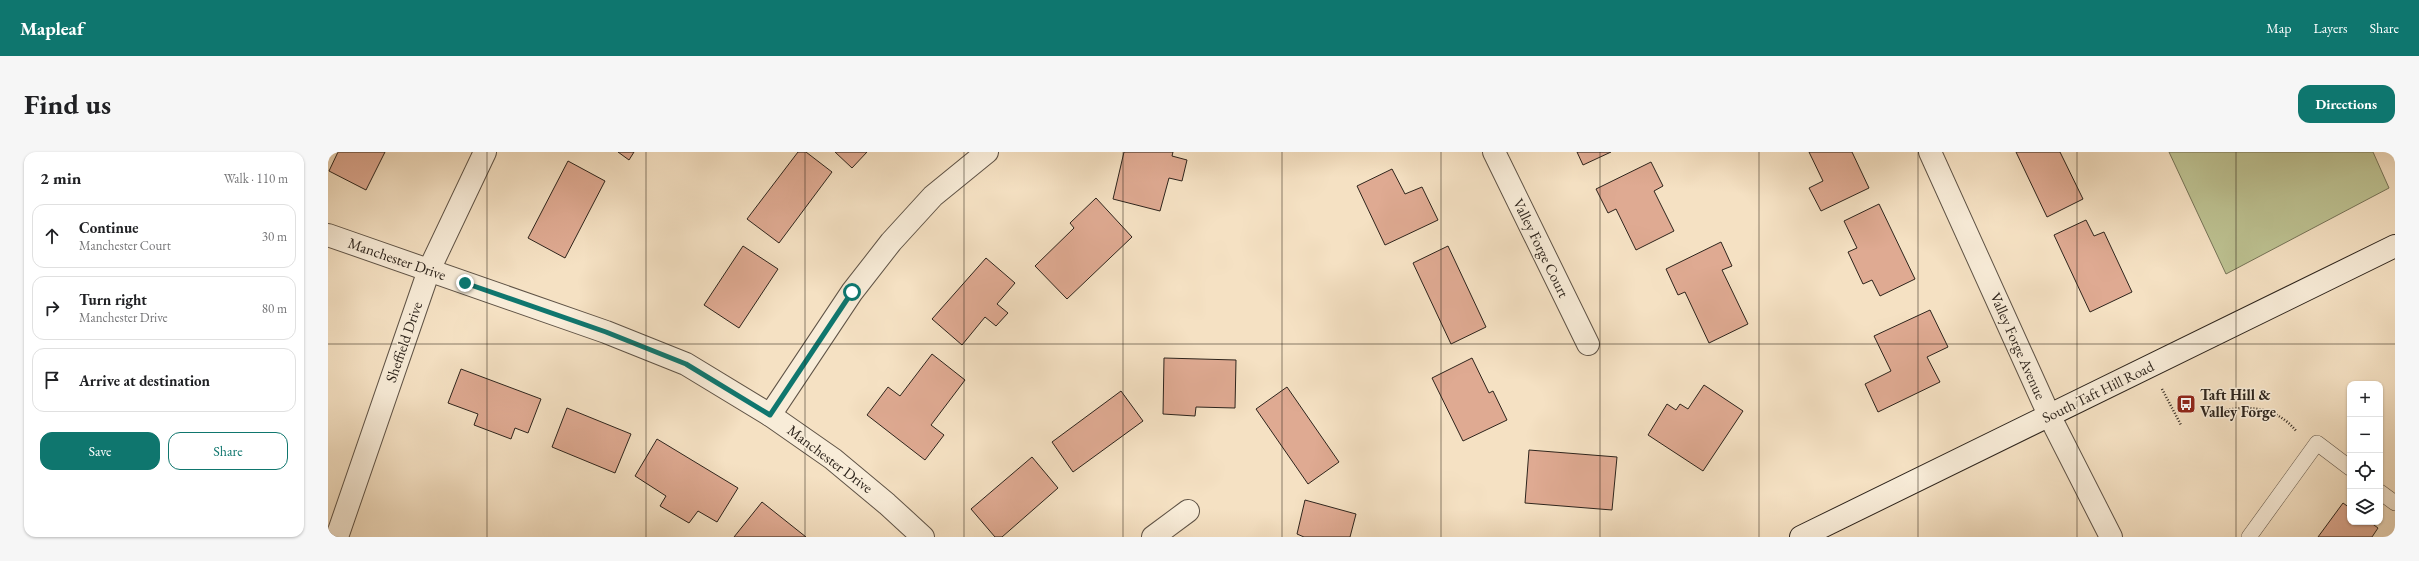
<!DOCTYPE html>
<meta charset="utf-8">
<style>
body{margin:0;font-family:"EB Garamond",serif;background:#f6f6f6;color:#202124}
.controls{position:absolute;right:12px;bottom:12px;display:grid;overflow:hidden;border-radius:8px;box-shadow:0 1px 3px #0004}
.controls button{width:36px;height:36px;display:grid;place-items:center;padding:0;border:0;border-bottom:1px solid #e0e0e0;background:#fff;color:#202124;font:20px sans-serif}
.stop{position:absolute;width:12px;height:12px;margin:-9px;border:3px solid #0f766e;border-radius:50%;background:#fff}
.stop.end{background:#0f766e;border-color:#fff;box-shadow:0 1px 4px #0008}
.list{margin:0;padding:0;list-style:none}
h2{display:flex;justify-content:space-between;align-items:center;height:52px;margin:0;padding:0 16px;font-size:17px}
h2 small{font-size:13px;font-weight:400;color:#757577}
.list li{display:grid;grid-template-columns:26px 1fr auto;gap:12px;align-items:center;box-sizing:border-box;height:64px;margin:0 8px 8px;padding:0 8px;border:1px solid #e0e0e0;border-radius:12px}
.list b{display:block;font-size:15px;white-space:nowrap}
.list p{margin:0;font-size:13px;white-space:nowrap;color:#757577}
.list em{font-size:13px;font-style:normal;color:#757577}
.actions{display:flex;gap:8px;padding:12px 16px}
.actions a{flex:1;padding:9px 0;border:1px solid #0f766e;border-radius:12px;text-align:center;font-size:14px;color:#0f766e}
.actions .main{background:#0f766e;color:#fff}
.icon{flex:none;width:22px;height:22px;fill:none;stroke:currentColor;stroke-width:2;stroke-linecap:round;stroke-linejoin:round}
.map{position:relative;flex:none;width:2067px;height:385px;overflow:hidden;border-radius:12px}
header{display:flex;align-items:center;gap:24px;box-sizing:border-box;height:56px;padding:0 20px;background:#0f766e;color:#fff}
header strong{font-size:19px}
nav{display:flex;gap:22px;margin-inline-start:auto;font-size:14px}
.intro{display:flex;align-items:center;justify-content:space-between;box-sizing:border-box;height:96px;padding:0 24px}
h1{margin:0;font-size:28px}
.button{padding:10px 18px;border-radius:12px;background:#0f766e;color:#fff;font-size:14px;font-weight:700}
main{display:flex;gap:24px;padding:0 24px}
aside{flex:1;background:#fff;border-radius:12px;box-shadow:0 1px 3px #0004}
.map>svg:first-child{display:block}
.green{fill:#bdc292;stroke:#757357}
.building{fill:#dfaa92;stroke:#2d241c}
.lines{fill:none;stroke-linecap:round;stroke-linejoin:round}
.lane-casing{stroke:#5f5346;stroke-width:16}
.street-casing{stroke:#5f5346;stroke-width:24}
.secondary-casing{stroke:#2d241c;stroke-width:24}
.path{stroke:#2d241c;stroke-width:2.5;stroke-dasharray:1 2;stroke-linecap:butt}
.lane{stroke:#f8ecd8;stroke-width:15}
.street{stroke:#f8ecd8;stroke-width:22}
.secondary{stroke:#f8ecd8;stroke-width:22}
.route{stroke:#0f766e;stroke-width:5}
.grid{fill:none;stroke:#2d241c;stroke-width:1;stroke-opacity:0.55}
.labels{text-anchor:middle;stroke-width:3;stroke-linejoin:round;paint-order:stroke}
.street-label{font-size:15px;fill:#2d241c;stroke:#f8ecd8}
.poi-label{font-size:15px;font-weight:bold;fill:#2d241c;stroke:#f8ecd8;text-anchor:start}
</style>
<header>
<strong>Mapleaf</strong>
<nav><a>Map</a><a>Layers</a><a>Share</a></nav>
</header>
<div class="intro"><h1>Find us</h1><a class="button">Directions</a></div>
<main>
<aside>
<h2>2 min<small>Walk · 110 m</small></h2>
<ul class="list">
<li><svg class="icon" aria-label="ahead" viewBox="0 0 24 24"><path d="M12 20V5M6 11l6-6 6 6"/></svg><div><b>Continue</b><p>Manchester Court</p></div><em>30 m</em></li>
<li><svg class="icon" aria-label="right" viewBox="0 0 24 24"><path d="M7 20v-9h11M14 6l5 5-5 5"/></svg><div><b>Turn right</b><p>Manchester Drive</p></div><em>80 m</em></li>
<li><svg class="icon" aria-label="arrive" viewBox="0 0 24 24"><path d="M6 21V4h12l-3 4 3 4H6"/></svg><div><b>Arrive at destination</b></div></li>
</ul>
<div class="actions"><a class="main">Save</a><a>Share</a></div>
</aside>
<div class="map">
<svg width="2067" height="385" viewBox="0 0 2067 385">
<rect width="100%" height="100%" fill="#f5e1c3"/>
<filter id="stains"><feTurbulence type="fractalNoise" baseFrequency=".005" numOctaves="4"/><feColorMatrix values="0 0 0 0 .2 0 0 0 0 .09 0 0 0 0 .02 0 0 0 .5 -.17"/></filter>
<radialGradient id="worn" r=".72"><stop offset=".6" stop-color="#630" stop-opacity="0"/><stop offset="1" stop-color="#630" stop-opacity=".3"/></radialGradient>
<path class="green" d="M1841,0H2045L2061,36L1898,122Z"/>
<g class="building">
<path d="M10,0H57L38,38L1,19Z"/>
<path d="M290,0H306L301,8Z"/>
<path d="M470,0H478L504,20L451,91L419,67Z"/>
<path d="M507,0H539L524,16Z"/>
<path d="M796,0H845L844,4L859,8L854,29L841,26L832,59L785,47Z"/>
<path d="M1249,0H1283L1255,13Z"/>
<path d="M1481,0H1524L1541,36L1493,59L1481,36L1495,29Z"/>
<path d="M1688,0H1732L1755,47L1719,65Z"/>
<path d="M240,9L277,29L237,106L200,86Z"/>
<path d="M1323,10L1335,34L1326,39L1346,79L1308,98L1288,57L1280,61L1268,37Z"/>
<path d="M1064,17L1077,42L1094,35L1110,68L1057,93L1029,34Z"/>
<path d="M768,46L804,85L739,147L707,114L746,76L742,71Z"/>
<path d="M1551,52L1587,127L1552,144L1544,128L1535,132L1520,100L1529,96L1516,69Z"/>
<path d="M1758,68L1766,84L1776,80L1804,140L1762,160L1726,83Z"/>
<path d="M1393,90L1404,114L1394,118L1420,172L1381,191L1357,140L1350,143L1338,117Z"/>
<path d="M415,94L450,117L411,176L376,153Z"/>
<path d="M1120,94L1158,175L1123,192L1085,111Z"/>
<path d="M658,106L687,131L669,152L680,161L668,174L657,165L634,193L604,167Z"/>
<path d="M1602,158L1620,195L1599,205L1612,230L1550,260L1537,232L1563,219L1546,184Z"/>
<path d="M604,202L637,228L603,273L616,283L597,308L539,263L560,235L572,244Z"/>
<path d="M836,206L908,208L907,256L868,255L867,264L835,262Z"/>
<path d="M1144,206L1161,241L1165,239L1179,268L1135,289L1104,226Z"/>
<path d="M133,217L213,247L200,281L187,276L183,287L146,273L150,262L120,251Z"/>
<path d="M1376,233L1415,259L1375,319L1320,283L1339,252L1348,258L1352,252L1360,257Z"/>
<path d="M959,235L1011,310L980,332L928,257Z"/>
<path d="M793,239L815,269L745,320L724,290Z"/>
<path d="M239,256L303,282L287,321L224,295Z"/>
<path d="M329,287L410,336L389,370L370,359L361,371L332,354L338,344L307,324Z"/>
<path d="M1201,298L1289,305L1284,358L1197,351Z"/>
<path d="M704,305L730,336L674,385H667L643,357Z"/>
<path d="M977,348L1028,362L1022,385H976L969,382Z"/>
<path d="M434,350L478,385H406Z"/>
<path d="M2015,351L2022,356V370H2042L2050,376L2044,385H1990Z"/>
</g>
<g class="lines">
<g class="lane-casing">
<g id="lane">
<path d="M2052,340L2067,351"/>
<path d="M1921,385L1989,291L2022,316"/>
</g>
</g>
<g class="street-casing">
<g id="street">
<path d="M1166,0L1260,192"/>
<path d="M1602,0L1721,263L1783,385"/>
<path d="M0,83L278,180L358,212L442,263L505,307L559,352L595,385"/>
<path d="M442,263L524,140L563,90L605,44L659,0"/>
<path d="M9,385L101,118L157,0"/>
<path d="M825,385L860,359"/>
</g>
</g>
<g class="secondary-casing">
<path id="secondary" d="M1473,385L2067,94"/>
</g>
<g class="path">
<path d="M1834,237L1853,273"/>
<path d="M1875,263C1910,254 1944,249 1969,280"/>
</g>
<use href="#lane" class="lane"/>
<use href="#street" class="street"/>
<use href="#secondary" class="secondary"/>
</g>
<g class="lines">
<path class="route" d="M137,131L278,180L358,212L442,263L524,140"/>
</g>
<path class="grid" d="M159,0V385M318,0V385M477,0V385M636,0V385M795,0V385M954,0V385M1113,0V385M1272,0V385M1431,0V385M1590,0V385M1749,0V385M1908,0V385M0,192H2067"/>
<defs>
<g id="bus-square" transform="scale(1)"><rect x="-9" y="-9" width="18" height="18" rx="4" fill="#8f2418" stroke="#f8ecd8"/><path d="M-5-6H5V4H4V6H2V4H-2V6H-4V4H-5ZM-3.5-4V0h7V-4ZM-3.5 1.2v1.5H-2V1.2ZM2 1.2v1.5H3.5V1.2Z" fill="#fff"/></g>
</defs>
<g fill-rule="evenodd">
<use href="#bus-square" x="1858" y="252"/>
</g>
<g class="labels">
<g class="street-label">
<text transform="translate(1213 96) rotate(64)" y="5">Valley Forge Court</text>
<text transform="translate(69 107) rotate(19)" y="5">Manchester Drive</text>
<text transform="translate(76 190) rotate(-71)" y="5">Sheffield Drive</text>
<text transform="translate(1690 194) rotate(66)" y="5">Valley Forge Avenue</text>
<text transform="translate(1770 240) rotate(-26)" y="5">South Taft Hill Road</text>
<text transform="translate(502 307) rotate(37)" y="5">Manchester Drive</text>
</g>
<g class="poi-label">
<text x="1872" y="248">Taft Hill &amp;<tspan x="1872" dy="17">Valley Forge</tspan></text>
</g>
</g>
<rect width="100%" height="100%" filter="url(#stains)"/>
<rect width="100%" height="100%" fill="url(#worn)"/>
</svg>
<div class="controls">
<button>+</button>
<button>−</button>
<button><svg class="icon" aria-label="locate" viewBox="0 0 24 24"><circle cx="12" cy="12" r="6"/><path d="M12 2v4M12 18v4M2 12h4M18 12h4"/></svg></button>
<button><svg class="icon" aria-label="layers" viewBox="0 0 24 24"><path d="M12 4l9 5-9 5-9-5zM3 14l9 5 9-5"/></svg></button>
</div>
<div class="stop" style="left:524px;top:140px"></div>
<div class="stop end" style="left:137px;top:131px"></div>
</div>
</main>
